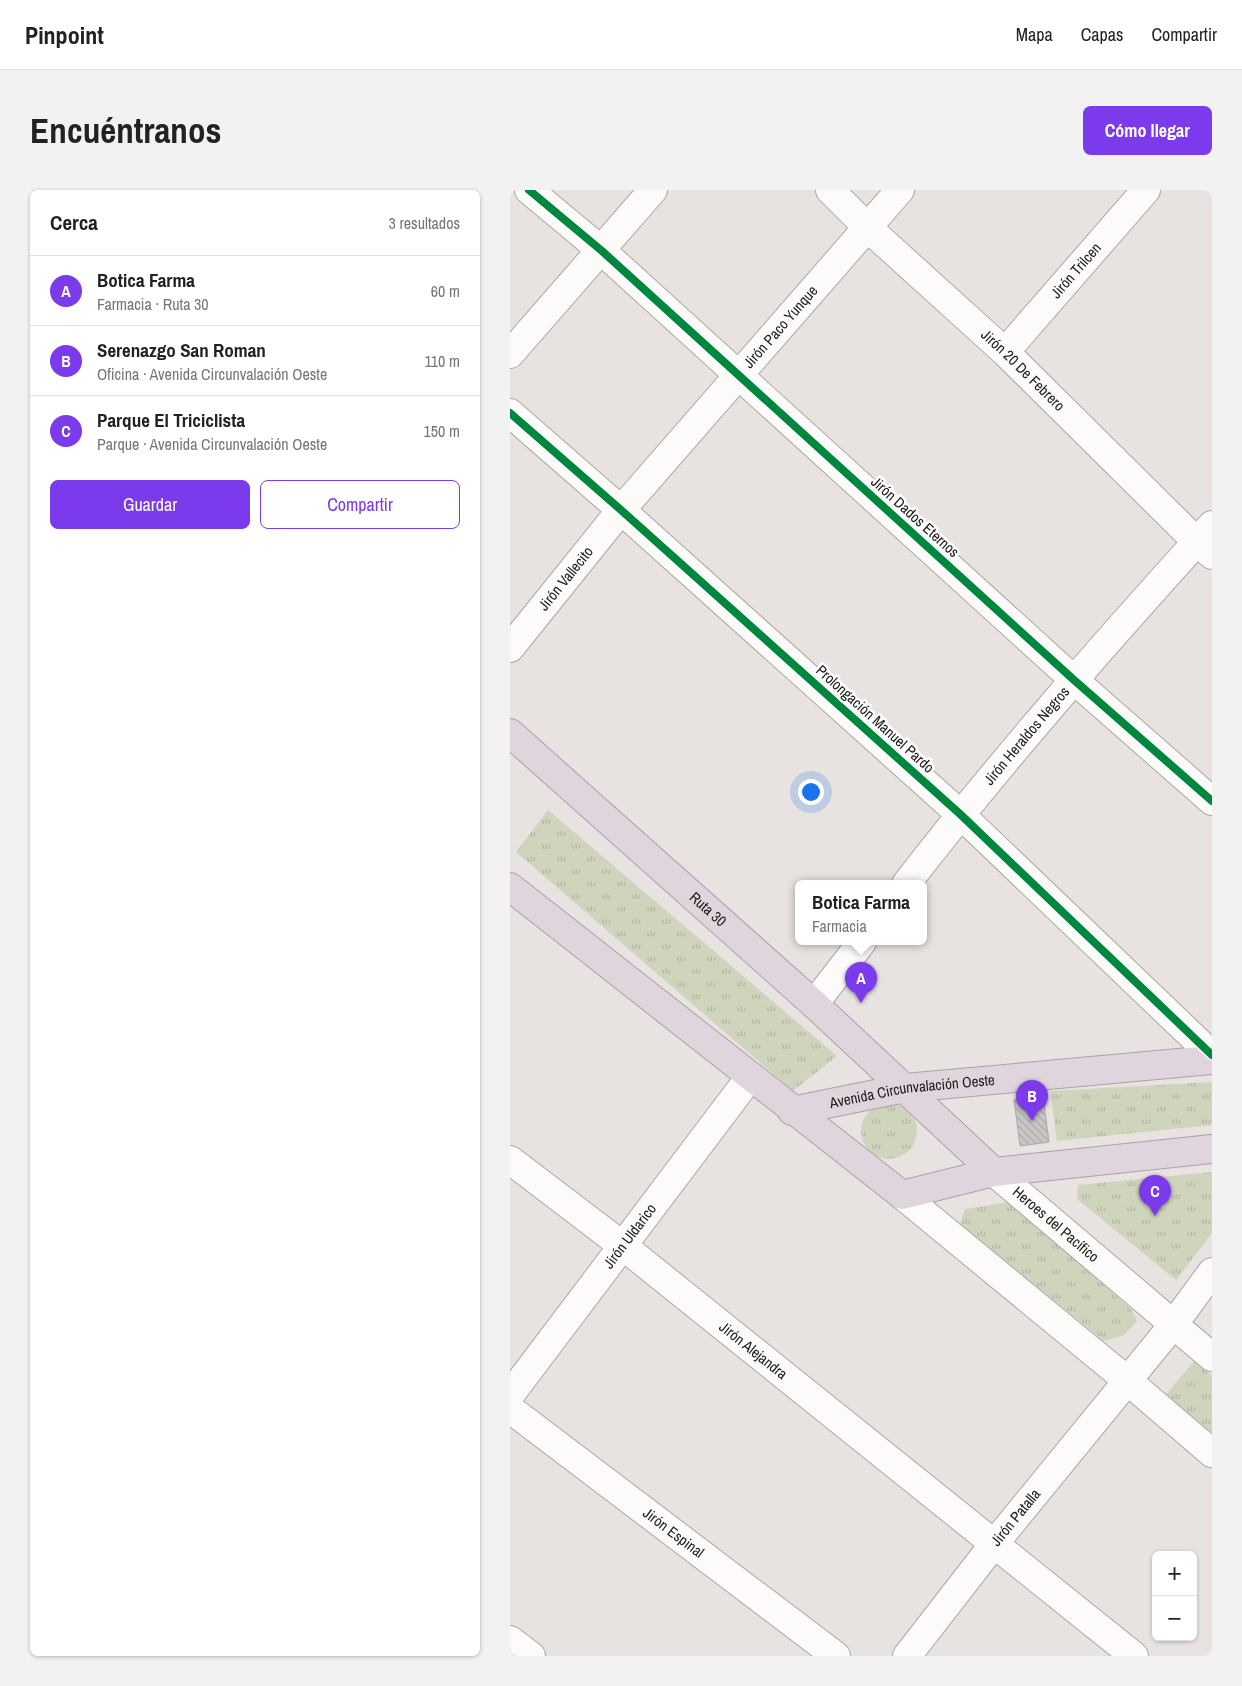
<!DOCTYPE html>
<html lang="es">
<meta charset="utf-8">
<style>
body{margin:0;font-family:"Archivo Narrow",sans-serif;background:#f2f2f2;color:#222}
.controls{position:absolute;right:15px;bottom:15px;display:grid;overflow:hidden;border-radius:8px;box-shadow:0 1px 4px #0004}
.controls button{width:45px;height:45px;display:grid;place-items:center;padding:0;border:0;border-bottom:1px solid #e0e0e0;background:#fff;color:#222;font:25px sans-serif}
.you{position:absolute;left:300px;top:601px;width:18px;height:18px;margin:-12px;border:4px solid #fff;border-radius:50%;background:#1a73e8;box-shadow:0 0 0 8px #1a73e833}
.badge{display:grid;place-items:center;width:32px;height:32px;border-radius:50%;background:#7c3aed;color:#fff;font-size:16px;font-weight:700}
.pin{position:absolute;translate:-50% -41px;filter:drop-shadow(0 1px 2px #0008)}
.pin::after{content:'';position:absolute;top:26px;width:18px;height:15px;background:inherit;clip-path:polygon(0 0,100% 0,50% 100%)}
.popup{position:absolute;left:285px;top:690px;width:132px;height:65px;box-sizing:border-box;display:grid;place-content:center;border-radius:8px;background:#fff;filter:drop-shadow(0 1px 4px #0005);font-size:16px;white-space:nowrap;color:#767676}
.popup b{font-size:19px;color:#222}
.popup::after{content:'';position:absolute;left:50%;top:100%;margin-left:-10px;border:10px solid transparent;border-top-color:#fff}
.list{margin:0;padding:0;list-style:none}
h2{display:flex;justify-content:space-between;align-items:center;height:65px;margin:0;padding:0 20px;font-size:21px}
h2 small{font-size:16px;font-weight:400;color:#767676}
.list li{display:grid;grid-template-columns:32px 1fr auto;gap:15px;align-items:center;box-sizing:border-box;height:70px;padding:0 20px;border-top:1px solid #e0e0e0}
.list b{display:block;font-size:19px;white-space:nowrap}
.list p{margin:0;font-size:16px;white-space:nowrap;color:#767676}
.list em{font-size:16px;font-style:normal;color:#767676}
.actions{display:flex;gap:10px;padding:15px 20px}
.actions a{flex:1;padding:11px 0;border:1px solid #7c3aed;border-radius:8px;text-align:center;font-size:18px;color:#7c3aed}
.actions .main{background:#7c3aed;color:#fff}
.map{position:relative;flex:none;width:702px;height:1466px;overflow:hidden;border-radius:8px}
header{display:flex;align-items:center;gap:30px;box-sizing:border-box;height:70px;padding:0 25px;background:#fff;border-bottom:1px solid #e0e0e0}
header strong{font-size:24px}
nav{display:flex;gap:28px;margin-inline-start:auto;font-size:18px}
.intro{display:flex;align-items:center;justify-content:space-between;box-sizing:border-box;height:120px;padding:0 30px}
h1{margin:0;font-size:35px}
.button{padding:12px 22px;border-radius:8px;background:#7c3aed;color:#fff;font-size:18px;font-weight:700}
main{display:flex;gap:30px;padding:0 30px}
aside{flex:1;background:#fff;border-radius:8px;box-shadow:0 1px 4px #0004}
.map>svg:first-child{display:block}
.park{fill:url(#park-tufts)}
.building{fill:url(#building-back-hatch);stroke:#aaa7a7}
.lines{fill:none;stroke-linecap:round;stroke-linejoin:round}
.minor-casing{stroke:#aba7a5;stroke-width:30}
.highway-casing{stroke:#ad9fa7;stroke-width:30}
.minor{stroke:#fcfbfa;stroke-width:28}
.highway{stroke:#e0d5dd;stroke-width:28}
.cycleway-casing{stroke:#fff;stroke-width:11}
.cycleway{stroke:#00873e;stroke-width:8}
.labels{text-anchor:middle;stroke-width:5;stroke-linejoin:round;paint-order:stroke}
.street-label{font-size:15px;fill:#1e1b19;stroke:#fff}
</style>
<header>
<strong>Pinpoint</strong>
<nav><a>Mapa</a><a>Capas</a><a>Compartir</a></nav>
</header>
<div class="intro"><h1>Encuéntranos</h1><a class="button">Cómo llegar</a></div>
<main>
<aside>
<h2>Cerca<small>3 resultados</small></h2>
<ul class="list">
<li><span class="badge">A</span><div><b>Botica Farma</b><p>Farmacia · Ruta 30</p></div><em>60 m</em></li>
<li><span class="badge">B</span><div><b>Serenazgo San Roman</b><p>Oficina · Avenida Circunvalación Oeste</p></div><em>110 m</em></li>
<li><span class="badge">C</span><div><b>Parque El Triciclista</b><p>Parque · Avenida Circunvalación Oeste</p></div><em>150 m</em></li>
</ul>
<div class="actions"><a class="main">Guardar</a><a>Compartir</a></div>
</aside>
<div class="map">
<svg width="702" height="1466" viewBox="0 0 702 1466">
<defs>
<pattern id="park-tufts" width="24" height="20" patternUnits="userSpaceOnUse" patternTransform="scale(1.25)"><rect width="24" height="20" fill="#cfd4bd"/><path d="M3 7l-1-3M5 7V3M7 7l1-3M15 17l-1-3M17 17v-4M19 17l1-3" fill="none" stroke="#b1b5a2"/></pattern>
<pattern id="building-back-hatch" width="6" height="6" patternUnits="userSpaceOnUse" patternTransform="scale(1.25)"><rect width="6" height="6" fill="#c9c6c6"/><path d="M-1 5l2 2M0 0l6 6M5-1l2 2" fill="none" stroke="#acaaaa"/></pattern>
</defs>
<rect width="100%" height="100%" fill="#e8e3e0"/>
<g class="park">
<path d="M38,620L327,866L283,901L6,662Z"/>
<path d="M702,892V935L547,951L540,901Z"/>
<circle cx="379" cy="941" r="28"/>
<path d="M702,982V1043L666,1090L567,1009L568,995Z"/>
<path d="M500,1012L622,1120L627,1131L614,1145L594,1151L450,1034L455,1019Z"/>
<path d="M684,1171L702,1186V1249L653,1208Z"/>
</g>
<path class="building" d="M533,906L539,952L510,956L504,910Z"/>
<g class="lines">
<g class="minor-casing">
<g id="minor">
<path d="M19,0L92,61L564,490L702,611"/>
<path id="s1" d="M320,0L358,38L495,162L687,352L702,365"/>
<path id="s2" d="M495,162L636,0"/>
<path d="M0,164L143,0"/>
<path d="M0,223L111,320L450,624L702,865"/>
<path id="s3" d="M0,458L111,320L390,0"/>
<path id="s4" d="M396,694C492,570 596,452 702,335"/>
<path d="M304,814L352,752"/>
<path id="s5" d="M0,970L113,1056L624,1466"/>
<path id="s6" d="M484,982L702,1167"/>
<path d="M392,1005L618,1191L702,1263"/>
<path id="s7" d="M0,1205L240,887"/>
<path id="s8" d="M0,1219L326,1466"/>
<path d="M0,1450L21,1466"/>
<path id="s9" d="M397,1466L484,1354L663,1135L702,1082"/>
</g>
</g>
<g class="highway-casing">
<g id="highway">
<path id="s10" d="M0,543L304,814L484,982"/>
<path d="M0,697L392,1005L484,982L702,959"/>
<path id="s11" d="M282,921L395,898L702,870"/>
</g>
</g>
<use href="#minor" class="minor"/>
<use href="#highway" class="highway"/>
<g class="cycleway-casing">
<g id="cycleway">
<path d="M19,0L92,61L564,490L702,611"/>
<path d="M0,223L111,320L450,624L702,865"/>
</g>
</g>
<use href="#cycleway" class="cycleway"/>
</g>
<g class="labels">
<g class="street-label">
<text dy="5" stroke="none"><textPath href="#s2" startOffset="108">Jirón Trilcen</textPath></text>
<text dy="5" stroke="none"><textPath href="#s3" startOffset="420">Jirón Paco Yunque</textPath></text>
<text dy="5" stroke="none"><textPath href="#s1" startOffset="264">Jirón 20 De Febrero</textPath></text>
<text transform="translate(405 327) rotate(42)" y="5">Jirón Dados Eternos</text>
<text dy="5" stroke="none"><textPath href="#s3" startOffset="89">Jirón Vallecito</textPath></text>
<text transform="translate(365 529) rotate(42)" y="5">Prolongación Manuel Pardo</text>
<text dy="5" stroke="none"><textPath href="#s4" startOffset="191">Jirón Heraldos Negros</textPath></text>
<text dy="5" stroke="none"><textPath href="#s10" startOffset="265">Ruta 30</textPath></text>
<text dy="5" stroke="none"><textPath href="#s11" startOffset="122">Avenida Circunvalación Oeste</textPath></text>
<text dy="5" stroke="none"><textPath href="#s6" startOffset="81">Heroes del Pacífico</textPath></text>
<text dy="5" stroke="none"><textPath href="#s7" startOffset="199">Jirón Uldarico</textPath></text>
<text dy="5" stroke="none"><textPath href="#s5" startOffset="309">Jirón Alejandra</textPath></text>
<text dy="5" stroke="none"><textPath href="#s9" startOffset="176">Jirón Patalla</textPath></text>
<text dy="5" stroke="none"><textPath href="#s8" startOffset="205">Jirón Espinal</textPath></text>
</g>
</g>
</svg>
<div class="controls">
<button>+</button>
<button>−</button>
</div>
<div class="you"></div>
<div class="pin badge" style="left:351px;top:813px">A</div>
<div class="popup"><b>Botica Farma</b>Farmacia</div>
<div class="pin badge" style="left:522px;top:931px">B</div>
<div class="pin badge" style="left:645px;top:1026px">C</div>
</div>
</main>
